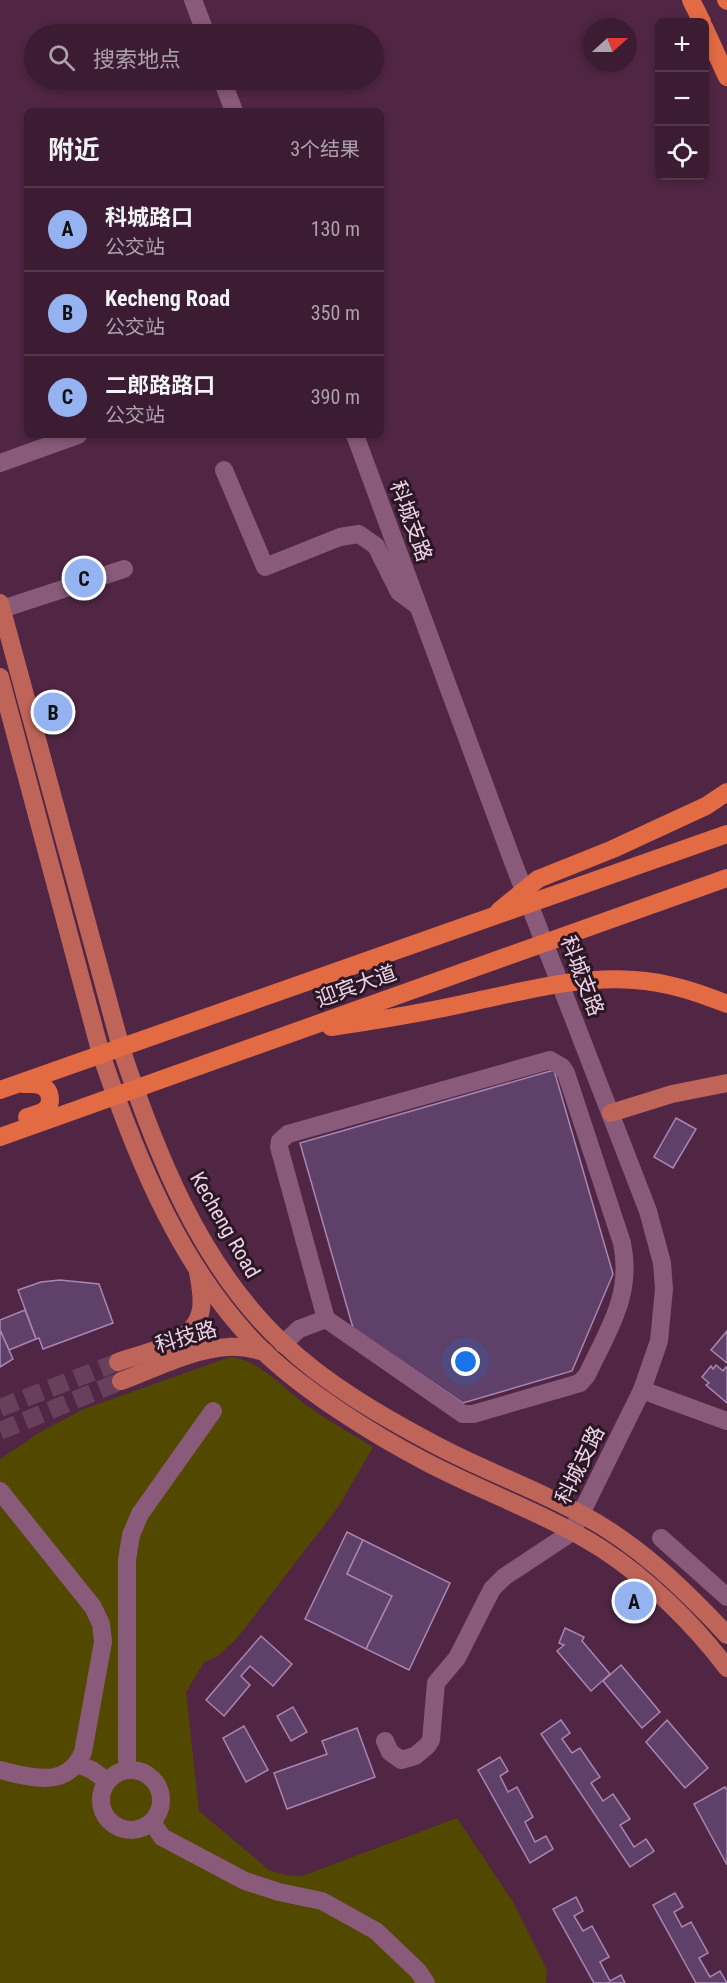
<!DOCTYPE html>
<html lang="zh">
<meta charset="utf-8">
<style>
body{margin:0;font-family:"Roboto Condensed","Noto Sans SC",sans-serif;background:#43253b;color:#f1f3f6}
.controls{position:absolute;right:18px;top:18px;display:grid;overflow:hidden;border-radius:9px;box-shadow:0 3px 9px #0003}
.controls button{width:54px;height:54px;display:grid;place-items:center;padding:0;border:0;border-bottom:2px solid #553a4e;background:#3c1c33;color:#f1f3f6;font:30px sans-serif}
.compass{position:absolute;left:583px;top:18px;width:54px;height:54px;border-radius:50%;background:#3c1c33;box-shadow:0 3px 9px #0003;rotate:69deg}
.you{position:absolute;left:466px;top:1362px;width:21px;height:21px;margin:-15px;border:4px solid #fff;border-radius:50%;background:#1a73e8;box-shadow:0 0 0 9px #1a73e833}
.badge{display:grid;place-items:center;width:39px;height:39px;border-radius:50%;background:#95b2f1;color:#111;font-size:20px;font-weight:700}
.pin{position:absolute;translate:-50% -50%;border:3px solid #fff;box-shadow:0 2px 6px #0006}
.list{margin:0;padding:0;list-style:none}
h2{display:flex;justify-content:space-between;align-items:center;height:78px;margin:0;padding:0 24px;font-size:26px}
h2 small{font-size:20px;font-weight:400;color:#aca1ac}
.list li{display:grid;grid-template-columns:39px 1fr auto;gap:18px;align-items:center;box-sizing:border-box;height:84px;padding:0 24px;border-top:2px solid #553a4e}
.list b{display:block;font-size:22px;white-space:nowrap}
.list p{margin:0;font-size:20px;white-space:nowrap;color:#aca1ac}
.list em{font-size:20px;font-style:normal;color:#aca1ac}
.icon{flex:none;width:33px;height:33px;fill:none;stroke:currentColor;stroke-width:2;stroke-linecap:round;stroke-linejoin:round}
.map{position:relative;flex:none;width:727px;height:1983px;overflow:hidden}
.search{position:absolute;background:#3c1c33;box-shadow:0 3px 9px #0003;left:24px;top:24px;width:360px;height:66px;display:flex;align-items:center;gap:15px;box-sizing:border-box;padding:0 21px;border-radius:33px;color:#aca1ac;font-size:22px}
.panel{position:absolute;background:#3c1c33;box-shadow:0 3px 9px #0003;left:24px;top:108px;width:360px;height:330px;border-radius:9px}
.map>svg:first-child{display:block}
.green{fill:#534800}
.building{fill:#5f4068;stroke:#a986b2;stroke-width:1.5}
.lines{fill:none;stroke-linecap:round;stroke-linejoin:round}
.major-tunnel{stroke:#68405c;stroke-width:18;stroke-dasharray:18 9;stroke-linecap:butt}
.minor{stroke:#895a7a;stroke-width:18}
.major{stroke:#be6459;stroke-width:18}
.highway{stroke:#e26b43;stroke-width:18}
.labels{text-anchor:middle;stroke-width:6;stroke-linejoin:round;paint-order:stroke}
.street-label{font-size:21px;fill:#eed3e5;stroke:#2a1725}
</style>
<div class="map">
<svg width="727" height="1983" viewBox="0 0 727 1983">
<rect width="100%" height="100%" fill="#502644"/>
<path class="green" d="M230,1357C262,1360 287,1393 313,1410C332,1423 353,1435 373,1447L339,1506L238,1637L218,1656L204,1662L186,1692L199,1811L269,1870L286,1875L302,1876L457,1818L513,1902L547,1970L546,1983H0V1459L42,1431L84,1409Z"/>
<g class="building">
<path d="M554,1070L613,1274L572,1371L463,1403L353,1328L300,1143Z"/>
<path d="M676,1118L696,1129L673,1168L654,1157Z"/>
<path d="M60,1280L99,1284L113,1323L43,1349L39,1338L36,1339L18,1290L41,1282Z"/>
<path d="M25,1310L36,1339L9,1350L0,1330V1320Z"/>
<path d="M0,1330L13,1359L0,1367Z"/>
<path d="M727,1331V1363L711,1350Z"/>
<path d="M716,1365L723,1371L726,1367L727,1368V1403L706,1385L709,1383L702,1377L711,1366L713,1369Z"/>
<path d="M347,1532L363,1540L347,1574L392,1596L366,1649L305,1619Z"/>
<path d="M363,1540L450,1583L409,1670L366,1649L392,1596L347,1574Z"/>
<path d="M565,1628L584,1637L582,1641L610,1674L591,1691L557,1651L564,1645L559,1643Z"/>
<path d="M261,1636L292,1664L273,1686L250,1666L241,1676L250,1685L224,1716L206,1700Z"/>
<path d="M621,1665L660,1712L642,1728L603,1681Z"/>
<path d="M293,1707L307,1732L291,1741L277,1716Z"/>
<path d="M561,1720L570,1733L562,1739L572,1753L580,1748L600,1777L591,1783L603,1801L613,1794L630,1819L620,1825L634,1847L646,1839L654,1851L630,1867L541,1734Z"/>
<path d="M667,1720L708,1768L685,1788L646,1742Z"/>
<path d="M244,1726L268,1770L246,1782L223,1738Z"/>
<path d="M357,1728L375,1777L287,1809L274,1773L327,1754L322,1741Z"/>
<path d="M500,1757L508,1771L500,1776L508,1792L517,1787L533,1817L525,1822L535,1842L546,1836L553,1849L530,1863L478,1770Z"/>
<path d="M725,1787L727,1790V1865L694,1804Z"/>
<path d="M675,1893L683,1907L674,1912L682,1927L691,1922L708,1953L699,1958L710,1977L720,1971L727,1983H696L653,1905Z"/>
<path d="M576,1897L583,1911L574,1916L583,1931L592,1926L609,1957L600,1962L610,1981L621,1975L625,1983H594L553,1909Z"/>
</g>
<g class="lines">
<g class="major-tunnel">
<path d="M0,1408L118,1362"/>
<path d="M0,1431L121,1381"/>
</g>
<g class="minor">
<path d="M193,0L206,34"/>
<path d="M222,80L234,111"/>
<path d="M355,435L513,862L648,1211L662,1263L664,1289L659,1341L642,1390L572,1532L504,1577L492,1589L457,1658L436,1683L431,1740L427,1746L415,1756L401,1760L390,1752L385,1741"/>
<path d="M0,463L78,435"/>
<path d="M224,470L265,567L340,537L359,534L376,546L399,592L418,606"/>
<path d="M2,609L124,569"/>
<path d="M550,1060L562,1067L566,1073L622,1243C633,1295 608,1330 587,1375L580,1383L473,1414H463L326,1319L279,1147L280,1141L288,1134Z"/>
<path d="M283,1344L299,1329L326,1319"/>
<path d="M642,1390L727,1421"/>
<path d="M0,1491L93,1607L101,1624L103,1642L83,1752C67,1790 30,1777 0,1770"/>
<path d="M661,1538L727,1597"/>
<path d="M77,1764L92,1770L107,1781"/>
<circle cx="131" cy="1800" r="30"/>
<path d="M127,1770V1560L131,1535L140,1514L213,1411"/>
<path d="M152,1822L162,1837L245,1881L279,1892L322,1901L376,1931L418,1971L426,1983"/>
</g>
<g class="major">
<path d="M0,603L121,1048C156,1153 200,1266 283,1343C326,1384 381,1416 434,1444C482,1470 534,1488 581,1514C638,1544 684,1589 727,1635"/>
<path d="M0,677L101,1054C137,1160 182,1272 264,1352C306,1392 374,1435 426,1462C483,1492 547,1514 602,1549C647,1578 695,1625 727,1668"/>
<path d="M611,1113L672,1094L727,1083"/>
<path d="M118,1362C145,1352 196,1344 201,1309C203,1297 200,1284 198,1272"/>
<path d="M121,1381C154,1369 192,1349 228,1347C240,1346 253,1349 265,1352"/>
</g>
<g class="highway">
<path d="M691,0L702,22"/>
<path d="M726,0L727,1"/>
<path d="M704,27L727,77"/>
<path d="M499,911L538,879L613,849L706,806L727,792"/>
<path d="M331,1027C380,1020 428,1012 476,1001C528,990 580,976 634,980C667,982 697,992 727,1004"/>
<path d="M23,1084C29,1084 36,1083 42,1086C51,1090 53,1104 45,1110C40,1114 33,1115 27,1117"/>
<path d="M0,1090L727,834"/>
<path d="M0,1137L727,878"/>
</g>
</g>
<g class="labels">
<g class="street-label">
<text transform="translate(411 521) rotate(70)" y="7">科城支路</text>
<text transform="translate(582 976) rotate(69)" y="7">科城支路</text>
<text transform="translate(356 986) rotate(-20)" y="7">迎宾大道</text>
<text transform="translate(225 1225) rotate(60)" y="7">Kecheng Road</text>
<text transform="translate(186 1337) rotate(-16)" y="7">科技路</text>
<text transform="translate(580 1465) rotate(-64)" y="7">科城支路</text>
</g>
</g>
</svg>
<div class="controls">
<button>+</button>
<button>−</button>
<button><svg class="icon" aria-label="locate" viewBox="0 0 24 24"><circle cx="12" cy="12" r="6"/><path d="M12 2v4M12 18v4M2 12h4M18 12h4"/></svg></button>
</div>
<svg class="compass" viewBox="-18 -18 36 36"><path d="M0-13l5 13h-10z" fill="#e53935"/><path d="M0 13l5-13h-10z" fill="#aca1ac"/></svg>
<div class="you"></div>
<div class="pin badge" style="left:634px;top:1601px">A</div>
<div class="pin badge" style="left:53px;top:712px">B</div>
<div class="pin badge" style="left:84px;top:578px">C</div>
<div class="search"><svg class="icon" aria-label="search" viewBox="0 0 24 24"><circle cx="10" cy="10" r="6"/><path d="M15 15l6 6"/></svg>搜索地点</div>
<section class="panel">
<h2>附近<small>3个结果</small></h2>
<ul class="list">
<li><span class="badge">A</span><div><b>科城路口</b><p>公交站</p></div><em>130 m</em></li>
<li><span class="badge">B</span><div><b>Kecheng Road</b><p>公交站</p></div><em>350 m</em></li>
<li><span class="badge">C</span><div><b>二郎路路口</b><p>公交站</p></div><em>390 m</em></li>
</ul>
</section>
</div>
